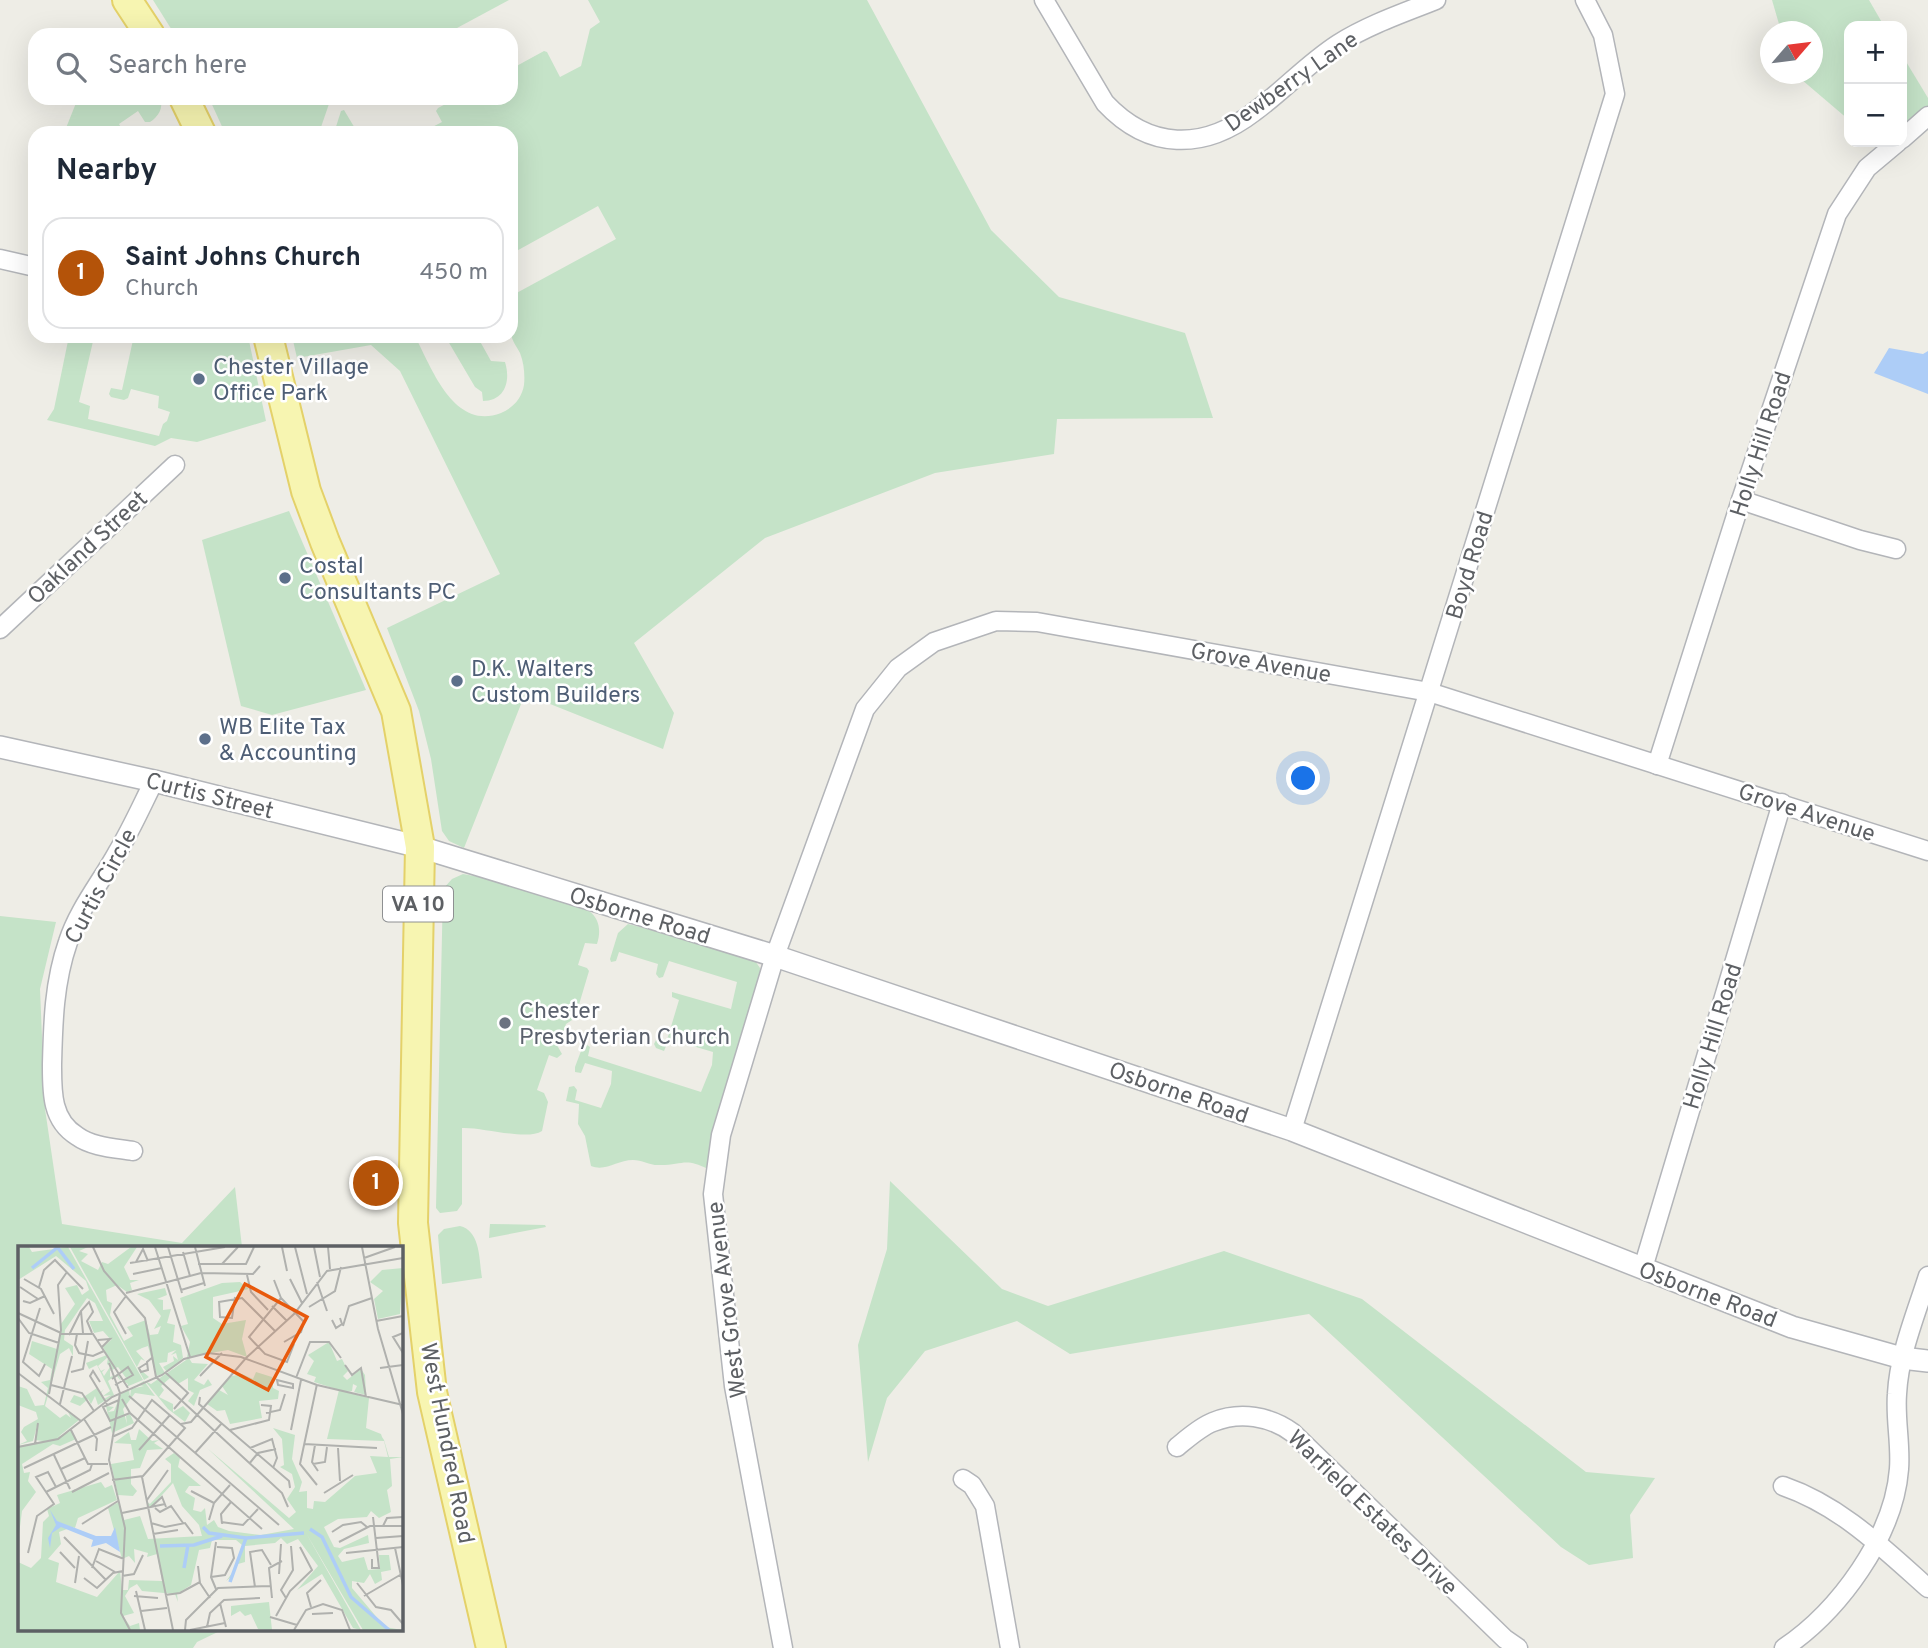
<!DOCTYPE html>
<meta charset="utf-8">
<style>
body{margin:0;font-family:Overpass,sans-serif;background:#f6f6f7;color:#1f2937}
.controls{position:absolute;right:21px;top:21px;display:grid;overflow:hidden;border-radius:14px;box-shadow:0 7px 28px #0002}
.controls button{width:63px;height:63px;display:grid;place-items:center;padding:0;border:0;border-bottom:2px solid #e0e1e3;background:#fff;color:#1f2937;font:35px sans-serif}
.compass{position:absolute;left:1760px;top:21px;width:63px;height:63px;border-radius:50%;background:#fff;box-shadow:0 7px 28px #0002;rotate:62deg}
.you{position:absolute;left:1304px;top:779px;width:24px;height:24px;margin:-18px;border:5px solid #fff;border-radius:50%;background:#1a73e8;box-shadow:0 0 0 10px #1a73e833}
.badge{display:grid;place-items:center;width:46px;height:46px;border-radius:50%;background:#b45309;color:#fff;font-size:23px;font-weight:700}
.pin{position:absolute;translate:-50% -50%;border:4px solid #fff;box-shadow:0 2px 7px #0006}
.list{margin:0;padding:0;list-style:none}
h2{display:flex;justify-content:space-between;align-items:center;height:91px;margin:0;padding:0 28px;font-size:30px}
h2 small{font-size:23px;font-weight:400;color:#747a83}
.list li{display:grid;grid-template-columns:46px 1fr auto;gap:21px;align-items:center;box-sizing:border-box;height:112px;margin:0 14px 14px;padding:0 14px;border:2px solid #e0e1e3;border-radius:21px}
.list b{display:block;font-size:26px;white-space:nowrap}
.list p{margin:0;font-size:23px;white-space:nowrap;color:#747a83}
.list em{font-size:23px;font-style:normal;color:#747a83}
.icon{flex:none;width:38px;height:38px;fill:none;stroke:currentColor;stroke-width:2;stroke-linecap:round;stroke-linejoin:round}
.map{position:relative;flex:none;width:1928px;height:1648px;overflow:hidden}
.search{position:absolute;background:#fff;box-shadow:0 7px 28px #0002;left:28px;top:28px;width:490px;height:77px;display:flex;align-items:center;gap:18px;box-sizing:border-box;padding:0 24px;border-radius:21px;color:#747a83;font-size:26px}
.panel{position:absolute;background:#fff;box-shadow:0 7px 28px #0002;left:28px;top:126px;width:490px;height:217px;border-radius:21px}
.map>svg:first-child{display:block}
.green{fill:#c5e3c8}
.water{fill:#adcdf7}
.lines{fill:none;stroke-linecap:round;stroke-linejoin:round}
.minor-casing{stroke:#b3b5b9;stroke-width:21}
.tertiary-casing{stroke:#b3b5b9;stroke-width:24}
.primary-casing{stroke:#e4d169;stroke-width:32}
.minor{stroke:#fff;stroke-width:18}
.tertiary{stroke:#fff;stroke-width:21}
.primary{stroke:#f7f5b1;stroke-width:28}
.service-dot{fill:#5c6f8a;stroke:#fff;stroke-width:2.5}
.worship-dot{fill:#6b7280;stroke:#fff;stroke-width:2.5}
.labels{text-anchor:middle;stroke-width:5;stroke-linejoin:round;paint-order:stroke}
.shield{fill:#fff;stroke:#8e9092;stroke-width:2}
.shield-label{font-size:21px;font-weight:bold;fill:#5d6064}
.street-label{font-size:23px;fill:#5d6064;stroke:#fff}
.service-label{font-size:23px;fill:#4e5e75;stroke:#fff;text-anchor:start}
.worship-label{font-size:23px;fill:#5b616d;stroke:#fff;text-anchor:start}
.inset-river{fill:none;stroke:#adcdf7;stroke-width:3.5}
.inset-road{fill:none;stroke:#b0b1ae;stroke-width:2}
.view{fill:#e8590c;fill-opacity:0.15;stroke:#e8590c;stroke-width:3.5}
.inset-edge{fill:none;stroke:#5d6064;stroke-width:3.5}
</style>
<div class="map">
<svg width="1928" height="1648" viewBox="0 0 1928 1648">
<rect width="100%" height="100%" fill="#eeede6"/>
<g class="green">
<path d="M153,0H509L444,35H175Z"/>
<path d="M588,0H867L991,230L1059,297L1185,333L1213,418L1057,419L1054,454L935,473L765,538L634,643L674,713L663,749L525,694L464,848L449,841L442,831L431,759L419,711L387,628L500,574L400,371L371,345L297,358L292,336H415C432,369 454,431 501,413C513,408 522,398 524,385C525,375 524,363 520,353C517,347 512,341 511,334C509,322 511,309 511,296L616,239L598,206L511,254V133H421L442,122L436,111L438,108L457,98H511V69L544,51L547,52L560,77L581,66L590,29L600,22Z"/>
<path d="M1772,0H1869L1884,26H1849V120L1795,74H1812V32L1781,31Z"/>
<path d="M1902,55L1928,98V106L1902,126Z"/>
<path d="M85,98H160C164,108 158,117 150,122H145L138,111L119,124L124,133H64L76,103Z"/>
<path d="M209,98H331L319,133H225Z"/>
<path d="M344,110L356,130V133H334L341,111Z"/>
<path d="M69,336H108L105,339L94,337L79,402L90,406L88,419L159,436L163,424L167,421L170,412L158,408L159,396L131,389L128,398L124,400L111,397L109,394L111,388L122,390L133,340L124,336H248L266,421L197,442L171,438L155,446L47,420L54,409Z"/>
<path d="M445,336H477L491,361L505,362C511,381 505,401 483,401L482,392L475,387Z"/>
<path d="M289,511L366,690L272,715L241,706L202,540Z"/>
<path d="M463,874L485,878L589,911C600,919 601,932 597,944L585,943L578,965L587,968L589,971L575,1018L566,1024L558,1047L562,1054L557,1058L549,1055L537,1090L544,1093L548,1102L542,1131C527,1141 483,1127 462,1128V1204L457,1211L440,1213L436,1208L443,889L452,879Z"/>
<path d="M0,916L56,922L40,989L45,1109L62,1224L182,1243L235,1187L242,1247H19V1629H224L197,1642L193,1648H0Z"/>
<path d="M628,924L751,955L760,968L761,975L708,1169C685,1157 683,1165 660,1165C651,1166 642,1160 633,1160C617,1160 606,1172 591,1166L585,1136L578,1124L579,1104L566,1101L569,1087L574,1086L577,1090L575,1100L601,1108L611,1084L612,1071L585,1063L581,1073L575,1072V1067L584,1043L590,1047L588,1056L701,1092L712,1065L713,1052L669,1039L664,1051L656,1048L654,1044L657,1038L667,1040L679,1000L672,997V992L731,1009L737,982L669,961L663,977L659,978L656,974L658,964L619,952L616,961L611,962L610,959L618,933Z"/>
<path d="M890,1181L1002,1289L1048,1306L1224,1251L1362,1299L1586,1472L1655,1478L1630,1515L1633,1558L1589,1565L1561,1547L1309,1314L1070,1354L1017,1321L925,1351L887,1398L868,1462L858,1345L887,1249Z"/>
<path d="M490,1224L545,1225L546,1227L489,1238Z"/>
<path d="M460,1226C481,1231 479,1261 482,1278L442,1284L438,1235L444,1229Z"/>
</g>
<path class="water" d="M1889,348L1923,354L1928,351V394L1874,373Z"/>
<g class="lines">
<g class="minor-casing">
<g id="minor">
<path d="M1044,0L1105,103C1149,150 1203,151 1254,112C1283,91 1307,64 1338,44C1368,25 1403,13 1436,0"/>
<path d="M1902,139L1928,116"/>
<path d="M0,259L35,267"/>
<path d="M1741,500L1860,540L1896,549"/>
<path d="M0,629L175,465"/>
<path d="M1657,765L1741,500L1837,214L1867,168L1898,142"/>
<path d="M1292,1130L1615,94L1603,35L1585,0"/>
<path d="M133,1151C115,1148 92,1147 77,1136C51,1120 52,1091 52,1064C53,1023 54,982 68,942C78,910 101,882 117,853C131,830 142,805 154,781"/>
<path d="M1643,1268L1782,803"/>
<path d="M1177,1447C1188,1438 1200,1427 1213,1422C1240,1411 1270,1416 1293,1433L1505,1639L1518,1648"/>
<path d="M963,1479L972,1485L985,1506L1010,1648"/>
<path d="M1783,1486C1841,1506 1883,1548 1928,1588"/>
<path d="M783,1648L734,1386L713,1194L721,1135L775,956L865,709L898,668L934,642L996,621L1037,622L1429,692L1928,851"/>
<path d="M1784,1648C1839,1611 1894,1536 1899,1469C1901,1444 1895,1419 1897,1394C1899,1354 1916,1314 1928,1276"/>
</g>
</g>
<g class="tertiary-casing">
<path id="tertiary" d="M0,747L154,781L420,847L775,956L1292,1130L1792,1327L1902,1358L1928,1361"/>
</g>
<g class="primary-casing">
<g id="primary">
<path d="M127,0L150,35"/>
<path d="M184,98L201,133"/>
<path d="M268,336L306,491L325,542L396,711L420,847L413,1223L432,1392L491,1648"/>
</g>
</g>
<use href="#minor" class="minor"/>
<use href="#tertiary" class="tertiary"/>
<use href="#primary" class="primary"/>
</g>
<g class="service-dot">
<circle cx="199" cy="379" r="7"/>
<circle cx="285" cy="578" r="7"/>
<circle cx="457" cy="681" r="7"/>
<circle cx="205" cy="739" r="7"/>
</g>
<circle class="worship-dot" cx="505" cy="1023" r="7"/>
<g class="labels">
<rect class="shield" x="383" y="886.5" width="70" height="35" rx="5"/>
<g class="shield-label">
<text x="418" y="911">VA 10</text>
</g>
<g class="street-label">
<text transform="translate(1291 81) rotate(-35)" y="8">Dewberry Lane</text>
<text transform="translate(1760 444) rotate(-72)" y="8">Holly Hill Road</text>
<text transform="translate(87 547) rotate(-43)" y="8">Oakland Street</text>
<text transform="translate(1469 565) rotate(-73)" y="8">Boyd Road</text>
<text transform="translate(1261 662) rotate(10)" y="8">Grove Avenue</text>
<text transform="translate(210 795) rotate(14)" y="8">Curtis Street</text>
<text transform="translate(1807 812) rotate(18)" y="8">Grove Avenue</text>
<text transform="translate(100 886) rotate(-62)" y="8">Curtis Circle</text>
<text transform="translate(640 915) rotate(17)" y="8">Osborne Road</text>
<text transform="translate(1712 1036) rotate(-73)" y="8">Holly Hill Road</text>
<text transform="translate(1179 1092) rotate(19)" y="8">Osborne Road</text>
<text transform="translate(1708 1294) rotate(21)" y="8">Osborne Road</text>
<text transform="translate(726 1300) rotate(-97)" y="8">West Grove Avenue</text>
<text transform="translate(448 1443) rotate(79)" y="8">West Hundred Road</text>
<text transform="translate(1373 1512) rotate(44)" y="8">Warfield Estates Drive</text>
</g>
<g class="service-label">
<text x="213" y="374">Chester Village<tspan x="213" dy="26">Office Park</tspan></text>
<text x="299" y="573">Costal<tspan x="299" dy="26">Consultants PC</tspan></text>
<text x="471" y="676">D.K. Walters<tspan x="471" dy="26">Custom Builders</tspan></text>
<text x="219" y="734">WB Elite Tax<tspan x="219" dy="26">&amp; Accounting</tspan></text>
</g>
<g class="worship-label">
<text x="519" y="1018">Chester<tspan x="519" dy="26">Presbyterian Church</tspan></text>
</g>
</g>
<g transform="translate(18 1246)">
<rect width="385" height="385" fill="#eeede6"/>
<path d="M11,1L14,6L50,1L125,134L108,141L110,138L104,135L108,132L100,121L92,125L93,121L89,118L90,111L80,120L83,125L87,123L84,126L86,130L92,121V131L100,128L103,135L98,129L90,135L96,149L80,159L77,150L73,158L70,153L62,160L52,156L56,149L64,152L79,142L82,147L86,143L83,147L86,153L93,149L85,150L92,145L79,119L71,123L68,117L89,109L85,101L93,94L85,85L76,87L71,75H85L77,57L69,52L47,84L46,94L55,100V110L51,102L42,108L27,160L42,172L48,168L53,172L50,166L61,174L40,191L53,185L58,193L42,200L35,198L4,218L6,227L12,226L10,235L18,246L4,265L0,296V200L25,195L17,194L20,176L15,195L0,199L9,195L3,186L6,181L20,173L18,166L0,159V140L9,143L17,160L26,159L30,142L23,136L32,134L34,123L11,108L14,95L39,103L43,78L57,58L47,42L59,39L64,49L71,44L68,35L38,10L0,34V2ZM52,1H70L61,5L70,8L63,15L80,24L84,16L90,18L113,1H119L106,21L112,34H121L112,37L114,44L109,46L99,39L88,44L89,55L94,57L92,69L106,95L115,90L109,81L128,74L132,89L140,88L143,80L136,83L143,70L131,54L119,48L147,42L149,49L139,53L145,54V64L153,63L149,77L157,79L155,96L163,99L165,112L149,126L145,121L156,115L155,110L160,114L158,107L153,109L158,104L150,107L149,116L141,117L147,127L138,130L130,100L124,102L118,105L127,115L123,113L119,121L131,131L126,134ZM385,22L382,68L360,73L356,53L365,45L352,36L364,24ZM222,36L231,43L195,51V72L204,78L228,74L224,93L229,111L210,104L169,111L172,96L163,80L170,78L162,52L204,37ZM311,96L319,115L324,113L330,125L325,130L329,134L343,123L347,129L348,149L336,146L339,140L335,138L334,145L328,146L351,152L348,182L363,188L364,191L366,194L371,211H385L372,213L374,240L369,244L373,266L361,272L353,265L349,271L320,273L306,281L316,301L322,302L350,289L351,297L326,303L320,310L324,316L346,311L350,324L362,323L361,309H371L373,324L363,326L364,334L357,338L352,328L346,337L334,335V342L367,381L384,384H345L288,287L343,384L335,382L304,328L279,344L300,320L280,293L269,298L263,292L257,297L227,300V316L220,318L213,331L208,335L207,344L208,335L215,326L224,299L218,294H194L192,302L181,304L173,339L159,348L160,356L157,348L124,345L119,338L112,342L107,350L116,367L105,370L112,380L121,377L122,384H0V316L13,322L23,312L25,276L31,270L29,263L42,257L39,249L83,236L87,242L94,239L99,254L60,272L57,282L44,278L49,283L41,286L43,298L30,313L41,317L38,336L79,351L102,325L104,344H110L111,334L144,335L139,308L129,311L130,307L116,303L117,317L111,310L104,313L90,262L101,256L106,274L122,270L130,293L184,290L181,279L164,260L155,237L134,260H130L129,256L132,258L153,236V218L147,213L156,207L162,212L160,221L183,240H171L167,246L177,252L175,264L183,266L187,262L189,279L196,274L200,281L211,285L243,289L276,283L189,202L271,272L278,266L269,253L277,241L274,228L262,221L266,219L264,193L255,182L277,189L274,213L284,236L281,246L289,245V262L295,263L296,255L307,256L337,230L359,227L352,210L370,211L366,195L309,193L321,144L296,136L298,131L289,128L296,115L290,109ZM171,112L174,117L190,118L176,134L186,139L190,133L194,139L182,144L176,160L170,155L176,147L170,144V132L160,138L152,132L143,140L146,144L141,151L155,158V166L165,160L172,167L167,176L150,163L127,135L133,138ZM238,126L254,131L255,142L261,145L260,153L241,155L244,172L212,178L207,164L199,165L189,158L201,144L210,149L204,140L214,130L224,128L235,133ZM126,135L137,150L117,147L105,163L109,178L108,170L112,168L116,177L94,187L88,160L96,161L90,166L96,165L103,147L111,143L112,151L113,143L126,140L119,139ZM121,183L134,195L141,194L136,197L145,203L129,204L122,222L113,223V238L119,245L115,250L100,249L93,218L116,214L113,198L96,197L111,186L113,194H118ZM251,356L254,384L240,383L233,368L227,370L222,365L213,370V360Z" fill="#c5e3c8"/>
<path d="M32,264L39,275L78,290H93L97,281L102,306L88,297L73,301L75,294L43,281L34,287L32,302L30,292L38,279Z" fill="#adcdf7"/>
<path class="inset-river" d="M40,2L56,23M14,22L40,1M185,281L191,287L228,292L286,287M292,283L304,291L333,351L371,384M142,300L176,299L204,290M166,322L170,299M212,336L228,292"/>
<path class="inset-road" d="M75,1L86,25L127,72L138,131M137,1L172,111M150,1L164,47M177,1L187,40M264,1L269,25M277,1L289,48M296,1L302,31M310,1L312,23M344,1L360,83L385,168M165,6L172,30M346,12L377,1M118,16L125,3L130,15M112,17L207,1M180,18H228L236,1M204,18L220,1M115,28L144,22M229,29L233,46L250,64M6,33L23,43L36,68M272,33L284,57M256,34L263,52L286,76L283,86L266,96M299,36L309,65M2,41L20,53M21,41L26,24L37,14L65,43M163,44L186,37M108,47L183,27L235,28L242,20M263,52L231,91L247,108L269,116L276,98M5,55L12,57L27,50M201,55L202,71L214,72L217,51M201,56L224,52L257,85M254,60L269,75M291,61L317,45L323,21M22,62L5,116L21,130L27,118M0,67L43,87M0,72L11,87L41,97M314,74L318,82L324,78L322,72M358,75L385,70M325,80L331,60L354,52M65,87L63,65L71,56L75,66L69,75L74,87M385,87L375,91L385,107M43,88H75L110,142M59,88L57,99L61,107L75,110L86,105M108,88L96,66L108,50M51,89L63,65M80,94L92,93L84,101M91,117L102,147M129,117L121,122L123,126L130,124L129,116L135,111M327,119L334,129L343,122L348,151M362,122L385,119M53,126L65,123L70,95M0,127L63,175M148,127L170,147L156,163M182,130L204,107M138,131L264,247L270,261M278,132L292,96H311L323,112M94,133L110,121L115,129L97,139M259,134L275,138V142L260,139ZM82,136L75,125L72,130L89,158M33,139L64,147L76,165M102,147L91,214L107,282L103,367L112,384M31,148L43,84L40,39L49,26M111,150L261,279M182,151L181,158L271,235L272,242M104,153L112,167L244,283M101,154L85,161L92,175L112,167M42,158L54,110M248,167L262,164L267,148M66,173L79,193L78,205M163,178L173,176L228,112L276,68L309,25L385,12M53,184L70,218H90M212,184L251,174L253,160L243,159M273,184L283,134M17,198L20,177M286,198L359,202M297,199L294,216L300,225M0,201L40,193L94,151L144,129L166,113L190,107L223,111L299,139L385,159M232,202L254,193L259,212L255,222M320,202L322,235M121,204L152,169M177,207L204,177M36,209L52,243M231,218L240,207L258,203M295,218L307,216L309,201M6,222L93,181M43,223L67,212M124,231L155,384M94,234L125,230L167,182L134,154L114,182L94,191M299,239L282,218L299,138M57,244L54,246L91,227M173,245L196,257M28,246L72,224L74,218M306,247L335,229M129,254L150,224M133,261L144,251L148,261M137,262L142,266L153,260L165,277M104,267L147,258M191,274L196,257L212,239M203,276L225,279L240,263M133,277L147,281L167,277L175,288M64,278L100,255M204,278L203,268L213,256M365,280L369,272L385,271M314,286L325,279L343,276L349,281M135,288L160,284M46,291L88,334M358,292L385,290M321,296L352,280H385M377,302L385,339M42,306L57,322M10,307L19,270L36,258L18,231L30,226L38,241M328,307L385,301M354,313V322H361L355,271M78,315L97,326M180,320L182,337L192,352M74,322L81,303L106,313M261,328L263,298M104,330L116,328L125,309M193,331L207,329L216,312L214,302L199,301M66,332L79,342L95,327L105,325M57,337L61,310M339,337L358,361L373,364L385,378M237,341L232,306L244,304L253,319M198,343L193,331L198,296M118,345L127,384M147,349L162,347L182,336M116,350L140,352M346,350L382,329M254,352L251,322L264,315M268,352L263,344L275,324L273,300M202,357L208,381M293,361L289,347L303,334M123,365L149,362M294,368L315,367M258,370L272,345L294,324L282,301M252,371L279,379M189,381L192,367L206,354L242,352M167,384L168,374L200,342L252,340M172,384L207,377M276,384L288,364L305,358L324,364L332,384"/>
<path class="view" d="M227,38L289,71L250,144L188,111Z"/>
<rect width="385" height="385" class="inset-edge"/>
</g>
</svg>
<div class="controls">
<button>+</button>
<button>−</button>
</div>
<svg class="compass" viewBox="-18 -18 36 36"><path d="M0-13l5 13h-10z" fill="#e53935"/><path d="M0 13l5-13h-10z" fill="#747a83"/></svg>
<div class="you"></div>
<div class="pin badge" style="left:376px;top:1183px">1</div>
<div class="search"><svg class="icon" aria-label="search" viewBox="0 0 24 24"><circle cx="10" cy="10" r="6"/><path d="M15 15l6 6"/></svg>Search here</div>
<section class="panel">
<h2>Nearby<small></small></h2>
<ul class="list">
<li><span class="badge">1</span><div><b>Saint Johns Church</b><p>Church</p></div><em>450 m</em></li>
</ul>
</section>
</div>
